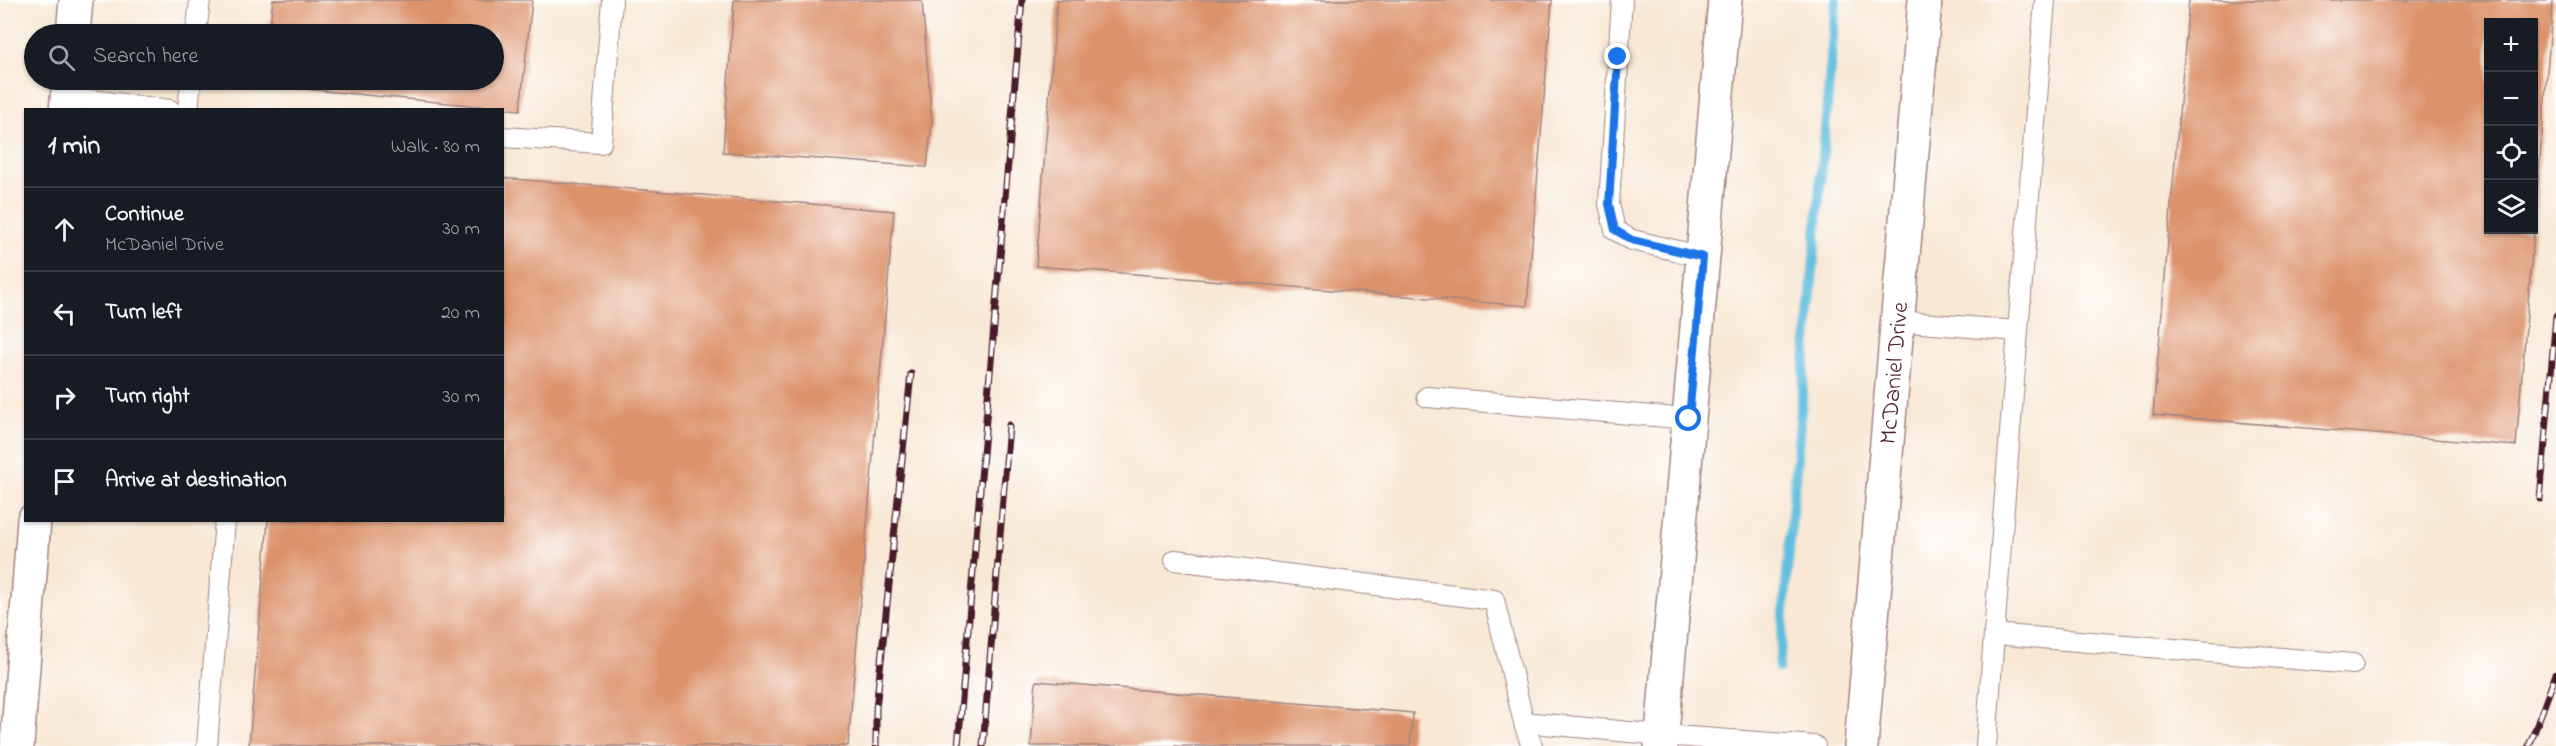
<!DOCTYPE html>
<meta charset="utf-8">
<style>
body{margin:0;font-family:"Indie Flower",sans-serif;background:#242831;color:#f1f3f6}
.controls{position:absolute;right:18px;top:18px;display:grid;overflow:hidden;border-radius:0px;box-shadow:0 2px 4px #0004}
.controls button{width:54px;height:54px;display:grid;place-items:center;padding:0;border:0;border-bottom:2px solid #363941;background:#171b24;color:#f1f3f6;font:30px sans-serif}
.stop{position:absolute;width:18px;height:18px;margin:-14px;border:4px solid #1a73e8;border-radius:50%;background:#fff}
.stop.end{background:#1a73e8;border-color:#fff;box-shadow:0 2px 6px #0008}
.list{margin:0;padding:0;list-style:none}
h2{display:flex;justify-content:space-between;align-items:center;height:78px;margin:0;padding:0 24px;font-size:26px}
h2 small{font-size:20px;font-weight:400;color:#9ea1a6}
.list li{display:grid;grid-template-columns:39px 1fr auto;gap:18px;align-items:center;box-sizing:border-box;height:84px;padding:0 24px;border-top:2px solid #363941}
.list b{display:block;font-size:22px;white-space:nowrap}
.list p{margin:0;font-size:20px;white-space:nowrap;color:#9ea1a6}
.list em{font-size:20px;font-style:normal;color:#9ea1a6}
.icon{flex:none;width:33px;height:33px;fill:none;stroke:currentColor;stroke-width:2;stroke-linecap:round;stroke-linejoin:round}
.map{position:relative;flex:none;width:2556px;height:746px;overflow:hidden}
.search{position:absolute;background:#171b24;box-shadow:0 2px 4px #0004;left:24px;top:24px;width:480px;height:66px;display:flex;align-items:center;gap:15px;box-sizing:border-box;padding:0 21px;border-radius:33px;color:#9ea1a6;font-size:22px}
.panel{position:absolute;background:#171b24;box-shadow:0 2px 4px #0004;left:24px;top:108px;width:480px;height:414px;border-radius:0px}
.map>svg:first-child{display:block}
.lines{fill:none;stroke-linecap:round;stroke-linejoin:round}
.stream{stroke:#60bede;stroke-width:10}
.building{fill:#dc926a}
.lane-casing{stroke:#a18480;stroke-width:22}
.street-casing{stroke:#a18480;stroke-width:36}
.lane{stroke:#fff;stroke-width:20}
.street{stroke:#fff;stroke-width:33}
.rail-casing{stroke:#4a1f2b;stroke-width:7}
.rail{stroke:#fff;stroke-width:4.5;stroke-dasharray:14;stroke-linecap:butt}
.route{stroke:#1a73e8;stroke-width:8}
.labels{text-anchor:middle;stroke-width:5;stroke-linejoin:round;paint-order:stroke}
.street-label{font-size:24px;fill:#4a1f2b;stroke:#fff}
</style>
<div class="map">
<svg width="2556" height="746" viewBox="0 0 2556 746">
<rect width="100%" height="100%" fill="#fff"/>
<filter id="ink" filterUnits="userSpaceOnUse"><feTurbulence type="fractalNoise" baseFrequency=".0167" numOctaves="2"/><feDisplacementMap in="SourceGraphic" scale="12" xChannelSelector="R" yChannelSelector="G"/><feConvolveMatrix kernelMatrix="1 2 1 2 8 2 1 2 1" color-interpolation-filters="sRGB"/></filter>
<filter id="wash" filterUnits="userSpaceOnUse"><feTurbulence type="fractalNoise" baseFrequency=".008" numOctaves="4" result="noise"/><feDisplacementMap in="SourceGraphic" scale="24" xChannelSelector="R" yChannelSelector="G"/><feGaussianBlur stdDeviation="1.35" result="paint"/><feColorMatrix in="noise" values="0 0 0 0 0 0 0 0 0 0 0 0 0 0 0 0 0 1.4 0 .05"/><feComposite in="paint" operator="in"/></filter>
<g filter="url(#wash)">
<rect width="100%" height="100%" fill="#f8e8d5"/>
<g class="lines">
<path class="stream" d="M1779,668L1836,0"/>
</g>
<g id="blocks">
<g class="building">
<path d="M273,0H532L520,110L263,85L264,80H494V34H269Z"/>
<path d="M734,0H922L932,122L927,167L723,152Z"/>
<path d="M1057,0H1552L1527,306L1036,266Z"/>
<path d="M2189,0H2553L2535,217L2534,22H2488V230H2534L2516,446L2153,415Z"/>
<path d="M502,178L894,211L848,746H249L268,520H502Z"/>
<path d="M1036,681L1413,713L1410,746H1031Z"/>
</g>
</g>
</g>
<g filter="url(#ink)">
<use href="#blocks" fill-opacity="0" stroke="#a18480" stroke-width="1.5"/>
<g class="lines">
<g class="lane-casing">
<g id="lane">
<path d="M1622,0L1609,204L1615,230L1632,240L1703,257"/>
<path d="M196,34L200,0"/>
<path d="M67,97L170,110"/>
<path d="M188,110L191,80"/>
<path d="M502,137L601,143L612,0"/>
<path d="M1897,321L2018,331L1994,634"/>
<path d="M2018,331L2045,0"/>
<path d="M1427,397L1689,419"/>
<path d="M1175,560L1494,600L1525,727L1532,746"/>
<path d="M1524,722L1661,735L1815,746"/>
<path d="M207,746L225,520"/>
<path d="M1986,746L1994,634L2353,664"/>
</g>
</g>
<g class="street-casing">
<g id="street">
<path d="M73,34L76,0"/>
<path d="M66,110L69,80"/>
<path d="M17,746L34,520"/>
<path d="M1661,746L1725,0"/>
<path d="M1861,746L1925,0"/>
</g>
</g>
<use href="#lane" class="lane"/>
<use href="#street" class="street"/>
<g class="rail-casing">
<g id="rail">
<path d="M2540,499L2556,316"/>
<path d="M876,746V709L911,374"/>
<path d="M958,746L1022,0"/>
<path d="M983,746L1009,425"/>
<path d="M2529,746L2556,674"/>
</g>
</g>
<use href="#rail" class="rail"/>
</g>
</g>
<g class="lines" filter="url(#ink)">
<path class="route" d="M1618,57L1609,204L1615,230L1632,240L1703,257L1689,419"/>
</g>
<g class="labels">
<g class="street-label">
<text transform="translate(1893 373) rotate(-85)" y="8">McDaniel Drive</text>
</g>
</g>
</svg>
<div class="controls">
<button>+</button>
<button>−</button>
<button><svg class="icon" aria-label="locate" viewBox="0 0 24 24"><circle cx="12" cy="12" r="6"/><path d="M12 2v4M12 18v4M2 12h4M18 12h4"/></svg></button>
<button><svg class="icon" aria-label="layers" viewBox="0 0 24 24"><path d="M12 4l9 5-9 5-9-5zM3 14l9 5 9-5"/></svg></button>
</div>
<div class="stop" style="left:1689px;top:419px"></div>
<div class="stop end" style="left:1618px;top:57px"></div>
<div class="search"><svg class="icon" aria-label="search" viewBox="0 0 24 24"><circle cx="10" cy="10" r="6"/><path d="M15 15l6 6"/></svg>Search here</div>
<section class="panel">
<h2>1 min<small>Walk · 80 m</small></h2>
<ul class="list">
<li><svg class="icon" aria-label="ahead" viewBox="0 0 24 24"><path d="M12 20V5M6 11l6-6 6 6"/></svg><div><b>Continue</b><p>McDaniel Drive</p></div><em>30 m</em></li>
<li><svg class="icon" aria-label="left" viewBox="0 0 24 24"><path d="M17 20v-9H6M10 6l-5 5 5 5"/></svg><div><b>Turn left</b></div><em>20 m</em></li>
<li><svg class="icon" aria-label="right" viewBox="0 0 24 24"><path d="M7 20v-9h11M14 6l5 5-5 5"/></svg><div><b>Turn right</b></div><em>30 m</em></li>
<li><svg class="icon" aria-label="arrive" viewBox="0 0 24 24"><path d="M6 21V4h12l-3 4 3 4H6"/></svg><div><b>Arrive at destination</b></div></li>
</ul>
</section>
</div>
